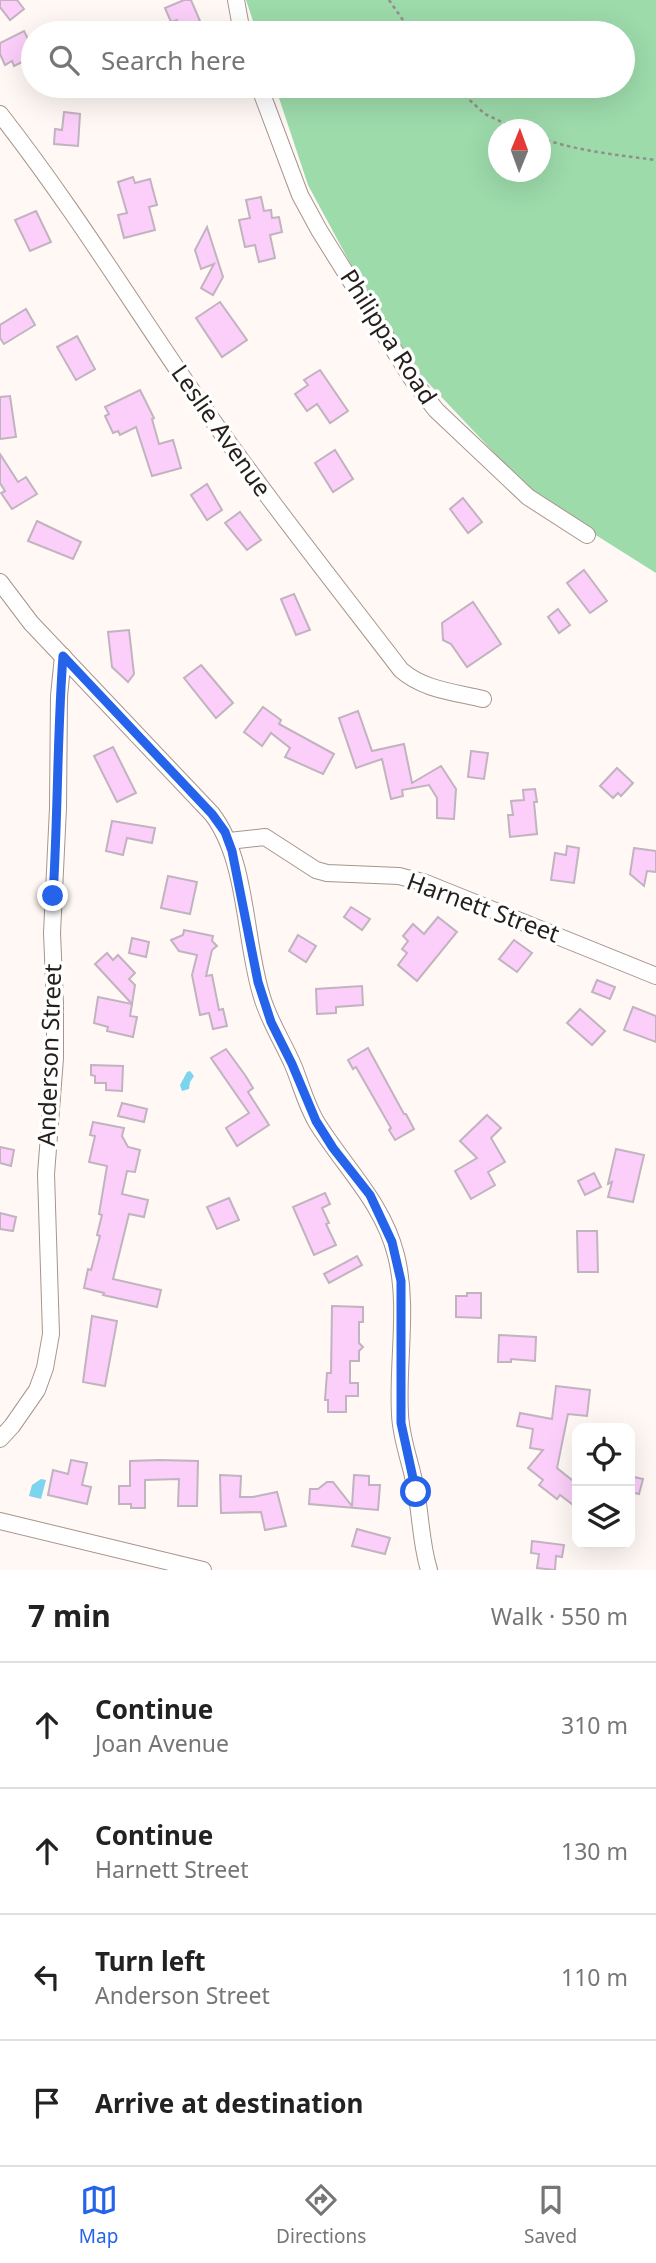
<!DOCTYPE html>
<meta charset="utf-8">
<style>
body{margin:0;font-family:"Noto Sans",sans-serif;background:#f2f2f2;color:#222}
.controls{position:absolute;right:21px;bottom:21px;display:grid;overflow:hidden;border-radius:14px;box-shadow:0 7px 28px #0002}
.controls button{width:63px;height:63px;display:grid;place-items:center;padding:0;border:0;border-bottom:2px solid #e0e0e0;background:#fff;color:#222;font:35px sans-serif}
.compass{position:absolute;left:488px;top:119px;width:63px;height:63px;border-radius:50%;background:#fff;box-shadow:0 7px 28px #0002;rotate:1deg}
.stop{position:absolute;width:21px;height:21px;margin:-16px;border:5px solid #2563eb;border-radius:50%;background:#fff}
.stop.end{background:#2563eb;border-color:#fff;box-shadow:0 2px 7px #0008}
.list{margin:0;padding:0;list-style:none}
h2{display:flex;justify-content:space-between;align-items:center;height:91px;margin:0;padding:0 28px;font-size:30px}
h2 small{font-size:23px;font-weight:400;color:#767676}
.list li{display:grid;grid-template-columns:46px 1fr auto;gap:21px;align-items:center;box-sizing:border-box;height:126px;padding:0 28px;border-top:2px solid #e0e0e0}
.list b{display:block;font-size:26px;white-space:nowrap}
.list p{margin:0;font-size:23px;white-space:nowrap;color:#767676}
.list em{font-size:23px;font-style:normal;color:#767676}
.icon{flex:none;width:38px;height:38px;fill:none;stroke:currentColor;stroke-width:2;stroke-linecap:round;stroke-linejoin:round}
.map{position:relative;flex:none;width:656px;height:1570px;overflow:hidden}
.search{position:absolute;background:#fff;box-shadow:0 7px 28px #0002;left:21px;right:21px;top:21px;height:77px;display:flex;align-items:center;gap:18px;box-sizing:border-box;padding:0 24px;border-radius:38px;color:#767676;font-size:26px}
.sheet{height:595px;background:#fff}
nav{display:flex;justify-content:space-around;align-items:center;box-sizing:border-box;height:98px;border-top:2px solid #e0e0e0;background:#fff;font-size:19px;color:#767676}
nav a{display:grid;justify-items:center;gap:4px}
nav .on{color:#2563eb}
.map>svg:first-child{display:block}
.forest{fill:#9ddbab;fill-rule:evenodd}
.water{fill:#7cd4ee}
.building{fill:#fbcff9;stroke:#c1b3c0;stroke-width:2}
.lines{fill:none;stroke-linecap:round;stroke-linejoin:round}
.minor-casing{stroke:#a6958d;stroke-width:18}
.path{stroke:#948e8a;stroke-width:2.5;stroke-dasharray:3.5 3.5;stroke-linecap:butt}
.minor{stroke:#fff;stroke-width:16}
.route{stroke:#2563eb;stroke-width:9}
.labels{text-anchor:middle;stroke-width:7;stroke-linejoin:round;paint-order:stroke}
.street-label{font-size:24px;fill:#251f1b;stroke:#fff}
</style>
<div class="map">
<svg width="656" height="1570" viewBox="0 0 656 1570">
<rect width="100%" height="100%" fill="#fff8f4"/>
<path class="forest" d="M246,0H656V573L537,498L397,350L308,185L275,86H623V33H257ZM498,130H540V172H498Z"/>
<g class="water">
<path d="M190,1071L194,1076L190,1082L189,1089L182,1091L180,1085L187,1072Z"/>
<path d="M41,1479L46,1480L41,1499L29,1496L32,1485Z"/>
</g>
<g class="building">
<path d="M0,0H17L24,9L10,20L0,7Z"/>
<path d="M184,0H191L200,21L180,29L177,20L171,22L165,8Z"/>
<path d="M24,31L33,49L25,54L28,59L14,66L12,61L5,65L0,54V43Z"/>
<path d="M64,112L80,114L78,146L54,144L55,129L62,130Z"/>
<path d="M133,177L135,183L150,179L157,205L149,207L155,230L124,238L118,215L127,213L118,182Z"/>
<path d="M261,197L264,211L271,210L272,218L279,217L282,232L270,235L275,258L259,262L255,245L245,247L239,220L250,218L246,200Z"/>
<path d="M36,211L51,242L30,251L15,220Z"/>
<path d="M207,227L223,277L213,295L201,288L214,264L201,269L195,250Z"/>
<path d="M220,302L247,340L222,357L196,318Z"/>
<path d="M26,309L35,325L4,344L0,338V325Z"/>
<path d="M77,336L95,369L76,380L57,347Z"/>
<path d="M320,370L348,411L330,423L317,404L307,411L295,394L308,385L304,380Z"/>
<path d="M140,390L154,418L152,419L159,444L173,440L181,468L152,476L136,427L120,435L118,431L113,433L105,416L109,414L105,407Z"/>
<path d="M10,396L16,437L0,439V397Z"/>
<path d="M335,450L353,479L333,492L315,463Z"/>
<path d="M0,454L18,482L26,477L37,494L12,509L1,493L5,491L0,483Z"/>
<path d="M207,484L222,510L207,520L191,495Z"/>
<path d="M463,498L482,522L468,533L450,509Z"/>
<path d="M240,512L261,540L247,550L225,523Z"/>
<path d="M37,521L81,542L73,559L28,541Z"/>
<path d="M584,570L607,601L590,613L567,583Z"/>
<path d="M294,594L310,630L296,635L281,599Z"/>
<path d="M473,602L501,644L467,667L451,644L443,640L442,623Z"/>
<path d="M558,609L570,625L559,633L548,617Z"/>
<path d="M129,630L134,674L128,682L112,667L108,632Z"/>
<path d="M201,665L233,703L216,718L184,678Z"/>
<path d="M263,707L281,720L279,724L334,754L323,774L285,757L290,748L271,733L262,746L244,732Z"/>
<path d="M358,711L372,751L404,744L412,783L441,766L456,789L454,819L437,818V798L429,785L402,790L403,796L391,799L382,759L356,768L339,718Z"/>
<path d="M113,747L136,793L117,802L94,756Z"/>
<path d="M471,751L488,753L484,779L468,777Z"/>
<path d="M617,768L633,783L621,796L618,793L613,798L600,786Z"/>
<path d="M535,789L537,802H534L537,834L510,837L508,815H513L511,801L524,800L523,790Z"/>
<path d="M112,821L155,828L152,843L127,838L123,855L106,851Z"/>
<path d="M567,846L579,848L574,883L551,880L555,853L566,855Z"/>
<path d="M634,848L656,851V872L647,871L644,886L630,874Z"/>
<path d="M168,876L197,882L190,914L161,908Z"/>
<path d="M351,907L370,919L362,930L344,917Z"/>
<path d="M438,917L457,932L417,981L398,965L407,953L402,949L408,941L403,936L413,924L424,934Z"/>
<path d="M184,930L213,936L212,941L217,946L212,950L206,976L212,975L219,1010L223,1009L227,1026L213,1029L209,1013L200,1015L192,975L197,955L179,951L171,940L183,935Z"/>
<path d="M298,935L316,946L306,962L289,951Z"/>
<path d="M132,938L149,942L146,957L129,953Z"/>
<path d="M514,940L532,953L517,972L499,959Z"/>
<path d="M107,953L113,960L118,955L135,973L129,979L135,985L132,1004L95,964Z"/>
<path d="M597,980L615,987L610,999L592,992Z"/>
<path d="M362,986L363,1005L336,1007V1013L317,1014L316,989Z"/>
<path d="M98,997L132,1004L130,1016L137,1017L133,1037L107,1031L108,1027L94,1023Z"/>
<path d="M633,1007L656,1016V1042L624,1030Z"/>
<path d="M580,1009L605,1031L592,1045L567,1023Z"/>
<path d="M368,1048L404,1114H406L414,1129L395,1140L389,1130L391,1128L356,1067L353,1069L348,1060Z"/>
<path d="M226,1049L245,1075L253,1088L248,1092L269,1125L237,1146L226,1128L249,1113L211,1058Z"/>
<path d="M91,1065L123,1066L122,1091L106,1090V1083H95V1076L91,1075Z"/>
<path d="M122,1103L147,1109L144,1122L118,1116Z"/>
<path d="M487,1115L501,1128L491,1138L505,1162L488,1172L495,1185L471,1199L455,1171L477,1158L460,1141Z"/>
<path d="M93,1122L124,1128L122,1136L128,1147L140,1150L135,1172L127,1171L122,1194L148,1200L144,1217L129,1214L113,1279L161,1290L157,1307L103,1295L104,1293L84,1288L88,1269L91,1270L100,1236L97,1235L102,1215L99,1214L107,1166L89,1162L95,1136L90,1135Z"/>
<path d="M0,1147L14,1150L11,1166L0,1163Z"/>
<path d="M616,1149L644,1155L633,1202L608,1197L612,1182L608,1184Z"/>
<path d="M594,1173L601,1187L585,1195L578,1181Z"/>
<path d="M325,1193L330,1204L322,1208L329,1223L326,1224L336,1245L314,1255L293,1207Z"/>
<path d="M229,1198L239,1220L217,1229L207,1207Z"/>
<path d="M0,1213L16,1217L13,1231L0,1229Z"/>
<path d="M577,1231H597L598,1272H578Z"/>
<path d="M357,1256L362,1265L329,1283L324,1274Z"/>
<path d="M467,1293H481V1318L456,1317V1296H467Z"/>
<path d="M332,1306L363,1307V1322H359V1343L363,1347L359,1351V1361H350V1383H358V1396H346V1412H328V1400H325L327,1373H331Z"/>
<path d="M92,1316L117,1321L105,1386L83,1382Z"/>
<path d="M499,1335L536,1337L535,1361L511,1359V1362H498Z"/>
<path d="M556,1386L590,1390L587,1416L568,1414L557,1468L577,1484V1508L560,1495L557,1499L539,1485L543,1480L528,1468L543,1450L530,1448L533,1429L517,1426L520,1413L552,1419Z"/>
<path d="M71,1460L87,1463L82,1485L91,1487L87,1504L48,1495L53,1470L68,1474Z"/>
<path d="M160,1460L198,1461L197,1506H178L179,1479L145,1480V1508H131V1504H119V1486H130V1461Z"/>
<path d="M220,1475L241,1476L240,1497H253L277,1492L286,1526L265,1530L261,1512L221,1513Z"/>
<path d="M354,1475L369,1476V1485H380L378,1510L309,1504L310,1489H318L327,1482H333L352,1506Z"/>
<path d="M630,1476L643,1479L639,1494L630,1492Z"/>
<path d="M357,1529L390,1538L385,1554L352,1546Z"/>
<path d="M532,1541L564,1545L562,1557L556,1556L555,1570L537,1568L539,1554L531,1553Z"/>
</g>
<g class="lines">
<g class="minor-casing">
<g id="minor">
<path d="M236,0L242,33"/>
<path d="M259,86L300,195L319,230L412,379L436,410L528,497L587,535"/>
<path d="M0,114C68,201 126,294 188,385C255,483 329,576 401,670C424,690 454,692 483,699"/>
<path d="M0,582L31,623L212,814C248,861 244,941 262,997C269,1021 283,1042 293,1065C301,1084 306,1105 317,1123C345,1168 383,1203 396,1255C409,1306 397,1361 400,1414C401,1441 412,1465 416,1491C421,1518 421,1544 429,1570"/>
<path d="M229,841L265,837L316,870L327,873L399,876L426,883L656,976"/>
<path d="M0,1439L12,1426L37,1390L45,1368L51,1334L46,1174L55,1058V1004L52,933L58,808L59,696L63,656"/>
<path d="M0,1521L203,1570"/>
</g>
</g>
<g class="path">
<path d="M389,0L412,33"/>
<path d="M454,86L485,114L518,130"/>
<path d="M540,138C578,151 617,155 656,160"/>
</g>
<use href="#minor" class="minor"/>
</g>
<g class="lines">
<path class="route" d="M53,896C58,816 57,736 63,656L212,814L225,832L232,851L258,982L271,1022L292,1064L316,1121L333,1148L370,1195L392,1242L401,1281V1423L416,1492"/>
</g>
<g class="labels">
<g class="street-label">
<text transform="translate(388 337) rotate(57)" y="8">Philippa Road</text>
<text transform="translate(221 431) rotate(55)" y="8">Leslie Avenue</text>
<text transform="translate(483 908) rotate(20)" y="8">Harnett Street</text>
<text transform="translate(50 1055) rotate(-88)" y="8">Anderson Street</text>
</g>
</g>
</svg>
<div class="controls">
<button><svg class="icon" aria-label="locate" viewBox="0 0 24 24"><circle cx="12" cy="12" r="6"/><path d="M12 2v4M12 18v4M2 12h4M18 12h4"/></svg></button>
<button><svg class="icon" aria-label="layers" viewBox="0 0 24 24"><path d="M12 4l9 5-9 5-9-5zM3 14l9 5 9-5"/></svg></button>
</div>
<svg class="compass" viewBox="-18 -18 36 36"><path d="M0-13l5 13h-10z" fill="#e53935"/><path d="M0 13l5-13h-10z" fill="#767676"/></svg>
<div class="stop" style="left:416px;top:1492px"></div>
<div class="stop end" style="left:53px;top:896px"></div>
<div class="search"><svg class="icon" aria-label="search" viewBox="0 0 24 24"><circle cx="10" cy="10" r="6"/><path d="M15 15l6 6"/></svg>Search here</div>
</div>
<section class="sheet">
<h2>7 min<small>Walk · 550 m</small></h2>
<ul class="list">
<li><svg class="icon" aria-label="ahead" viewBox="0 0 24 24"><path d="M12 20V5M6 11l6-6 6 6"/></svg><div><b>Continue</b><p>Joan Avenue</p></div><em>310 m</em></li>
<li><svg class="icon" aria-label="ahead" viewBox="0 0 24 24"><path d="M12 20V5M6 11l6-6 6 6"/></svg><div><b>Continue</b><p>Harnett Street</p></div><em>130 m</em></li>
<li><svg class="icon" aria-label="left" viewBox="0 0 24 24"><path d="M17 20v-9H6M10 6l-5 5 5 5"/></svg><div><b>Turn left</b><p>Anderson Street</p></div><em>110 m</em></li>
<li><svg class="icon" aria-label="arrive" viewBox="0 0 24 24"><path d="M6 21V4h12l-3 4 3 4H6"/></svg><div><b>Arrive at destination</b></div></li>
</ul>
</section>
<nav>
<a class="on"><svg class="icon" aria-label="map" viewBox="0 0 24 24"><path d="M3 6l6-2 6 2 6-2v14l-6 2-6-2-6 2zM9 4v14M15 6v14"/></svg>Map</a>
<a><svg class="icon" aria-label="directions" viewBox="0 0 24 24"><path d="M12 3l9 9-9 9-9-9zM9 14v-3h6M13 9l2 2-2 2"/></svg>Directions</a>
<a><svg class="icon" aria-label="saved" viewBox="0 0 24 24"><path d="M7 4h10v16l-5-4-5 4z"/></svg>Saved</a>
</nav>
